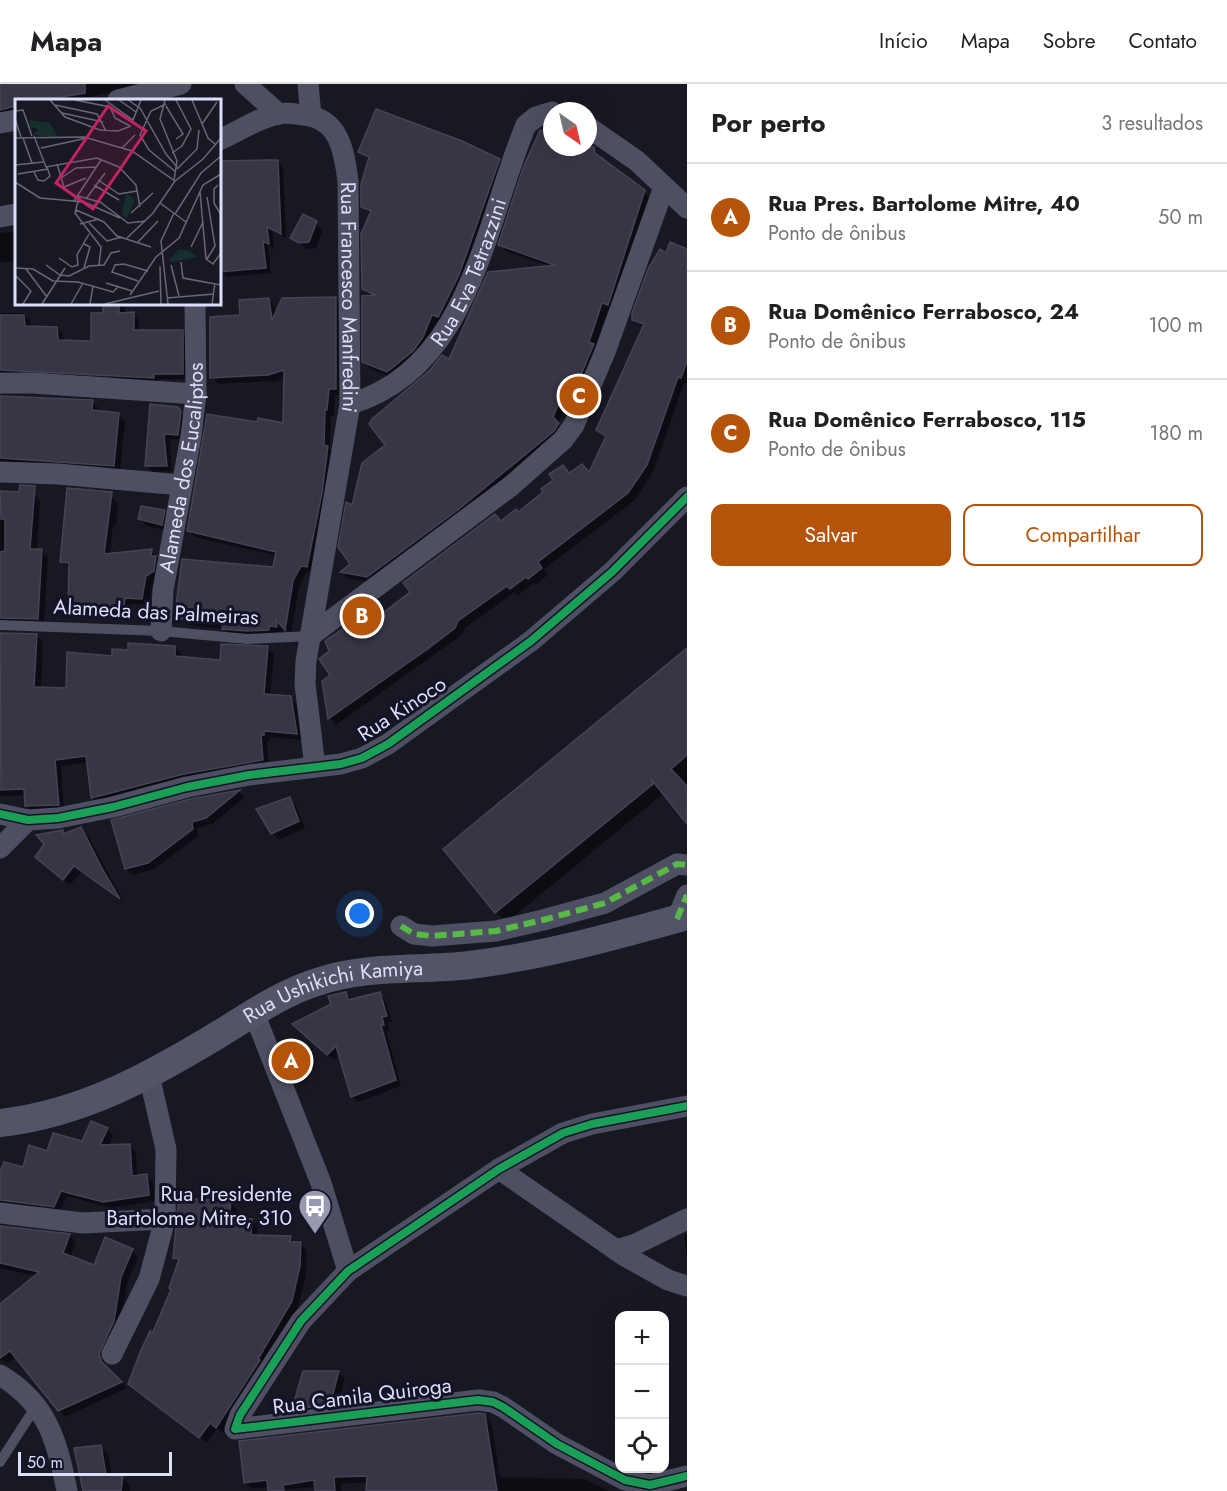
<!DOCTYPE html>
<html lang="pt">
<meta charset="utf-8">
<style>
body{margin:0;font-family:Jost,sans-serif;background:#f6f6f6;color:#202124}
.controls{position:absolute;right:18px;bottom:18px;display:grid;overflow:hidden;border-radius:12px;box-shadow:0 6px 24px #0002}
.controls button{width:54px;height:54px;display:grid;place-items:center;padding:0;border:0;border-bottom:2px solid #e0e0e0;background:#fff;color:#202124;font:30px sans-serif}
.compass{position:absolute;left:543px;top:18px;width:54px;height:54px;border-radius:50%;background:#fff;box-shadow:0 6px 24px #0002;rotate:146deg}
.scale{position:absolute;left:18px;bottom:15px;width:154px;box-sizing:border-box;padding-left:6px;border:3px solid #ddddfc;border-top:0;font-size:16px;line-height:21px;white-space:nowrap;color:#ddddfc;-webkit-text-stroke:4px #141327;paint-order:stroke}
.you{position:absolute;left:360px;top:830px;width:21px;height:21px;margin:-15px;border:4px solid #fff;border-radius:50%;background:#1a73e8;box-shadow:0 0 0 9px #1a73e833}
.badge{display:grid;place-items:center;width:39px;height:39px;border-radius:50%;background:#b45309;color:#fff;font-size:20px;font-weight:700}
.pin{position:absolute;translate:-50% -50%;border:3px solid #fff;box-shadow:0 2px 6px #0006}
.list{margin:0;padding:0;list-style:none}
h2{display:flex;justify-content:space-between;align-items:center;height:78px;margin:0;padding:0 24px;font-size:26px}
h2 small{font-size:20px;font-weight:400;color:#757577}
.list li{display:grid;grid-template-columns:39px 1fr auto;gap:18px;align-items:center;box-sizing:border-box;height:108px;padding:0 24px;border-top:2px solid #e0e0e0}
.list b{display:block;font-size:22px;white-space:nowrap}
.list p{margin:0;font-size:20px;white-space:nowrap;color:#757577}
.list em{font-size:20px;font-style:normal;color:#757577}
.actions{display:flex;gap:12px;padding:18px 24px}
.actions a{flex:1;padding:14px 0;border:2px solid #b45309;border-radius:12px;text-align:center;font-size:21px;color:#b45309}
.actions .main{background:#b45309;color:#fff}
.icon{flex:none;width:33px;height:33px;fill:none;stroke:currentColor;stroke-width:2;stroke-linecap:round;stroke-linejoin:round}
.map{position:relative;flex:none;width:687px;height:1407px;overflow:hidden}
header{display:flex;align-items:center;gap:36px;box-sizing:border-box;height:84px;padding:0 30px;background:#fff;border-bottom:2px solid #e0e0e0}
header strong{font-size:28px}
nav{display:flex;gap:33px;margin-inline-start:auto;font-size:21px}
main{display:flex}
aside{flex:1;background:#fff}
.map>svg:first-child{display:block}
.shadow{fill:#0007}
.building{fill:#363644;stroke:#454355;stroke-width:1.5}
.lines{fill:none;stroke-linecap:round;stroke-linejoin:round}
.lane{stroke:#4e4f62;stroke-width:10}
.street{stroke:#4e4f62;stroke-width:21}
.secondary{stroke:#525468;stroke-width:28}
.quiet{stroke:#58b947;stroke-width:6;stroke-dasharray:12 6;stroke-linecap:butt}
.cycleway-casing{stroke:#141327;stroke-width:11}
.cycleway{stroke:#1a9f57;stroke-width:8}
.labels{text-anchor:middle;stroke-width:6;stroke-linejoin:round;paint-order:stroke}
.street-label{font-size:21px;fill:#ddddfc;stroke:#141327}
.poi-label{font-size:21px;fill:#ddddfc;stroke:#141327;text-anchor:end}
.inset-road{fill:none;stroke:#676779;stroke-width:1.5}
.view{fill:#c32263;fill-opacity:0.15;stroke:#c32263;stroke-width:3}
.inset-edge{fill:none;stroke:#ddddfc;stroke-width:3}
</style>
<header>
<strong>Mapa</strong>
<nav><a>Início</a><a>Mapa</a><a>Sobre</a><a>Contato</a></nav>
</header>
<main>
<div class="map">
<svg width="687" height="1407" viewBox="0 0 687 1407">
<rect width="100%" height="100%" fill="#181822"/>
<g class="shadow">
<path d="M0,0H141V2L76,16H16V30L0,34Z"/>
<path d="M552,44V63H585L651,114L615,226L609,224L595,263L600,267L579,317L570,315L558,340L565,347L373,499L348,494L342,489L352,481L353,423L364,376L387,361L449,277L552,183L506,167L500,160L541,48Z"/>
<path d="M360,68L499,76L505,83L465,198L429,260L394,294L371,285L364,278L372,213L363,205L371,130L362,122L369,76Z"/>
<path d="M278,77L283,83L286,154L273,148L274,165L268,162L271,189L226,193L219,182V78Z"/>
<path d="M303,132L323,146L316,164L307,165L292,154Z"/>
<path d="M16,148V178H0V149Z"/>
<path d="M687,167V299H684L653,388L635,416L544,485L548,491L535,501L534,499L518,511L515,508L465,544L462,551L435,570L336,641L330,634L323,597L332,591L357,542L379,533L502,439L519,429L545,408L563,383L570,390H590L607,354L598,346L644,243L634,235L666,171Z"/>
<path d="M336,214L342,221V311H335L334,332H331L330,365L334,370L314,488L307,487L299,504L291,550L281,539L283,549L276,548L275,552L231,551L224,545L189,541L176,528L275,485L277,472L195,453L188,446L258,340L284,341L285,294L276,297L219,300L212,293L242,232L269,216L275,223L276,230Z"/>
<path d="M105,219H125V230H133L139,236V247L182,248L188,253V295H159V299L113,295L107,289Z"/>
<path d="M0,229H23L30,236L31,244H56L63,251V258L82,265L83,295L0,296Z"/>
<path d="M0,313L92,317L98,324V328L118,330L125,337L120,388L0,380Z"/>
<path d="M151,321L180,328L187,335L184,356L170,355L172,387L153,388L147,382Z"/>
<path d="M0,410H34L40,417L37,467H41L48,473L44,541L0,539Z"/>
<path d="M111,413L118,419L116,441H113L110,471L151,467L158,474L160,494L153,499L149,521L131,520L130,534L77,531L70,524L71,485L61,478Z"/>
<path d="M164,428L171,435L169,447L147,442L140,435Z"/>
<path d="M37,551L43,558L41,605H67L113,573L129,568L174,563L181,570V574L221,578L267,563L274,570L270,612L290,614L297,620L303,656L269,653L270,657H267L269,682L99,720L92,714L89,678L61,682L64,727L33,728L27,721L26,711L0,712V554Z"/>
<path d="M687,567V737L664,709L507,838L496,828Z"/>
<path d="M239,707L245,713L212,740L197,744L198,752L154,785L133,791L126,785L113,737L190,717Z"/>
<path d="M289,715L296,722L305,744L279,756L272,749Z"/>
<path d="M81,745L88,752L124,818L81,788L70,801L44,780L46,760L62,748L65,751Z"/>
<path d="M379,909L385,915L392,938L387,939L390,946L386,947L401,1002L358,1018L352,1012L340,970L334,976L300,946L346,910L352,916Z"/>
<path d="M107,1045L113,1052L108,1062H130L136,1068L137,1093L147,1091L153,1098L155,1117L111,1124L67,1112L60,1128L0,1126V1092L24,1084L48,1069L83,1059Z"/>
<path d="M231,1119L237,1126L236,1136L251,1137L258,1143L257,1152L290,1154L296,1160H301L307,1167L306,1191L298,1224L264,1283L266,1284L223,1349L217,1345L207,1359L166,1328L154,1250L172,1206L179,1179L174,1174Z"/>
<path d="M0,1143L70,1152L76,1158L70,1173L95,1183L132,1166L138,1173L127,1200L120,1243L105,1278L108,1285L127,1304L65,1333L16,1273L8,1279L0,1275V1222L37,1192L0,1184Z"/>
<path d="M687,1150V1174L684,1152Z"/>
<path d="M338,1288L345,1295L337,1327L300,1332L293,1325L304,1289Z"/>
<path d="M484,1331L491,1338L500,1393L584,1395L609,1407H368V1398L341,1400V1407H317L316,1403L270,1407L269,1403L252,1405L246,1399Z"/>
<path d="M100,1363L108,1371L112,1393L123,1394L130,1401V1407H84Z"/>
</g>
<g class="building">
<path d="M0,0H85V9L42,16H16V22L0,26Z"/>
<path d="M376,25L462,57L500,75L459,191L438,233L432,231L423,253L413,267L387,288L362,278V212L375,211L362,205L361,150L371,127L361,123V100L369,73L358,68Z"/>
<path d="M540,46L552,52V63H594L595,69L645,106L609,218L608,221L602,219L589,258L594,260L572,312L563,310L553,333L559,339L554,347L459,425L367,493L340,488L350,480L338,463L346,418L352,421L362,379L385,361L369,340L372,335L430,286L442,271L449,275L488,188L555,181L498,161L523,84Z"/>
<path d="M267,76H278L281,150L267,143L269,160L263,158L266,184L219,188V77Z"/>
<path d="M303,130L317,137L309,158L299,159L290,154Z"/>
<path d="M670,158L687,165V277L681,294L678,293L647,381L628,409L538,478L542,484L528,495L526,493L510,505L507,502L458,537L455,544L429,564L328,635L322,597L330,591L319,575L329,567L325,557L354,537L357,541L375,527L379,532L410,508L403,499L495,430L501,437L516,425L518,428L543,408L541,405L553,396L549,390L563,381L569,389L582,380L589,388L606,352L596,346L644,240L632,236V229L648,185L660,165L666,169Z"/>
<path d="M336,213V305H329L327,326H325L324,361L328,362L322,409L307,483L301,482L293,497L285,546L276,536L277,543L269,542V546L247,547L222,545L223,539L181,535L175,529L182,475L273,483L276,468L187,447L207,330L257,338L258,334L283,339L284,286L268,291L210,294V233L240,231L239,216L269,214L272,236L282,214Z"/>
<path d="M103,219H119V229L134,228V246H183V290H154V294L0,286V231H24L25,242L57,243L58,256L91,257V229H103Z"/>
<path d="M0,312L93,316L92,326L119,329L114,382L0,374Z"/>
<path d="M150,320L178,323L181,327L178,351L164,350L167,382H145Z"/>
<path d="M20,401L35,402L30,465H42L38,535L0,534V468L5,467V435H1L0,407L19,408Z"/>
<path d="M67,404L112,408L104,470L152,465L151,472H156L154,487L146,492L142,515L125,514L123,528L68,525L69,479L60,478Z"/>
<path d="M141,422L165,426L162,441L138,435Z"/>
<path d="M0,549L37,550L34,603L66,604L67,568L112,572V565L128,566V559L175,562V572L220,576L221,560L268,562L264,610L291,612L297,650L264,647V651H261L263,676L184,690L91,714L86,672L55,676L59,721L25,722L24,705L1,706Z"/>
<path d="M687,564V671L671,685L687,702V740L651,695L653,700L495,829L443,765Z"/>
<path d="M240,706L206,734L192,738L193,745L148,779L125,785L111,736L190,715Z"/>
<path d="M290,713L299,737L271,750L256,725Z"/>
<path d="M81,743L104,788L120,815L74,782L63,796L35,773L44,760L36,751L63,746V750Z"/>
<path d="M346,908L348,916L380,908L387,932L382,933L384,941H381L396,996L351,1013L336,962L327,971L292,940L331,920L328,912Z"/>
<path d="M91,1037L108,1044L100,1061L130,1060L132,1092L147,1090L149,1111L103,1118L61,1107L54,1123L0,1116V1088L4,1078L23,1083L29,1061L47,1067L53,1049L82,1057Z"/>
<path d="M193,1115L231,1117L229,1134L252,1135L251,1151L291,1152L290,1158H301L300,1182L292,1217L258,1275L260,1276L216,1344L210,1339L199,1354L128,1300L141,1266L150,1247L153,1248L171,1205L169,1204L179,1175L173,1174L178,1121Z"/>
<path d="M0,1142L70,1150L63,1169L94,1181L105,1153L133,1165L121,1193L114,1237L99,1270L102,1278L122,1298L58,1327L10,1267L0,1274V1220L39,1188L0,1179Z"/>
<path d="M303,1287H339L330,1321L292,1325Z"/>
<path d="M478,1329L485,1330L497,1407H366L367,1392L334,1393L335,1407H315L314,1396L283,1401L284,1407H268L267,1396L244,1399L239,1357Z"/>
<path d="M101,1361L106,1391L123,1392L121,1407H83L74,1364Z"/>
</g>
<g class="lines">
<g class="lane">
<path d="M0,541L161,547L247,555L310,552"/>
<path d="M0,1378L29,1333L39,1323"/>
</g>
<g class="street">
<path d="M245,0L279,30"/>
<path d="M308,0L311,32"/>
<path d="M118,16L181,0"/>
<path d="M0,39L16,36"/>
<path d="M588,43L637,77L687,124"/>
<path id="s1" d="M219,56C238,48 259,33 279,30C286,28 296,30 303,31C339,34 344,66 348,97L350,320L306,577L305,600L315,683"/>
<path d="M0,133L16,130"/>
<path d="M0,299H32L196,310"/>
<path id="s2" d="M350,320C470,285 484,141 526,41L536,33L552,28"/>
<path d="M0,388L58,390L181,401"/>
<path id="s3" d="M161,547L163,506L191,352L196,310L195,219"/>
<path d="M310,552L511,402L563,356L574,341L605,268L664,103"/>
<path d="M0,730L28,736L58,734L113,723L187,703L249,691L341,680L362,674L388,660L531,557L612,488L687,413"/>
<path d="M0,764L28,736"/>
<path d="M677,835L687,811"/>
<path d="M401,842L414,850L432,852L496,847L543,836L605,819L677,780L687,781"/>
<path d="M254,929L321,1099L348,1187"/>
<path d="M687,1022L592,1040L563,1049L499,1085L348,1187L301,1237L240,1331L235,1345L478,1316L493,1318L503,1323L557,1360L625,1396L650,1401L687,1392"/>
<path d="M499,1085L625,1172L668,1196L687,1202"/>
<path d="M0,1129L83,1139L165,1135"/>
<path d="M616,1166L636,1160L687,1135"/>
<path d="M112,1270L149,1195L165,1135L166,1065L149,991"/>
<path d="M0,1291C47,1319 57,1356 67,1407"/>
</g>
<path class="secondary" id="s4" d="M0,1039C82,1030 152,991 221,949C252,930 282,909 317,898C367,881 418,887 470,881C543,872 616,852 687,832"/>
<g class="quiet">
<path d="M677,835L687,811"/>
<path d="M401,842L414,850L432,852L496,847L543,836L605,819L677,780L687,781"/>
</g>
<g class="cycleway-casing">
<g id="cycleway">
<path d="M0,730L28,736L58,734L113,723L187,703L249,691L341,680L362,674L388,660L531,557L612,488L687,413"/>
<path d="M687,1022L592,1040L563,1049L499,1085L348,1187L301,1237L240,1331L235,1345L478,1316L493,1318L503,1323L557,1360L625,1396L650,1401L687,1392"/>
</g>
</g>
<use href="#cycleway" class="cycleway"/>
</g>
<defs>
<g id="bus-pin" transform="scale(1.725)"><path d="M0 17L-7.5 6A9.5 9.5 0 1 1 7.5 6Z" fill="#9898b0" stroke="#141327"/><path d="M-5-6H5V4H4V6H2V4H-2V6H-4V4H-5ZM-3.5-4V0h7V-4ZM-3.5 1.2v1.5H-2V1.2ZM2 1.2v1.5H3.5V1.2Z" fill="#fff"/></g>
</defs>
<g fill-rule="evenodd">
<use href="#bus-pin" x="315" y="1122"/>
</g>
<g class="labels">
<g class="street-label">
<text dy="7" stroke="none"><textPath href="#s2" startOffset="186">Rua Eva Tetrazzini</textPath></text>
<text dy="7" stroke="none"><textPath href="#s1" startOffset="294">Rua Francesco Manfredini</textPath></text>
<text dy="7" stroke="none"><textPath href="#s3" startOffset="165">Alameda dos Eucaliptos</textPath></text>
<text transform="translate(156 528) rotate(3)" y="7">Alameda das Palmeiras</text>
<text transform="translate(402 625) rotate(-33)" y="7">Rua Kinoco</text>
<text dy="7" stroke="none"><textPath href="#s4" startOffset="363">Rua Ushikichi Kamiya</textPath></text>
<text transform="translate(362 1312) rotate(-7)" y="7">Rua Camila Quiroga</text>
</g>
<g class="poi-label">
<text x="292" y="1117">Rua Presidente<tspan x="292" dy="24">Bartolome Mitre, 310</tspan></text>
</g>
</g>
<g transform="translate(15 15)">
<rect width="206" height="206" fill="#181822"/>
<path d="M14,21L35,24L43,38L18,36L23,30L15,28ZM111,94L120,101L111,120L107,114ZM164,150L175,152L182,158L157,163L154,161Z" fill="#162e2c"/>
<path class="inset-road" d="M35,1L50,18L85,31L103,32L116,27M60,1L95,8L100,19L115,27M90,1L118,21L126,1M104,1L121,13M113,1L125,9L151,55L162,68M150,1L145,20L162,62L159,81M177,1L193,39L200,45M151,5L136,12L125,36L134,51L161,73M40,6L82,15L91,32M151,7L168,35L161,40M0,12L8,11L17,37M47,14L88,23M0,20L6,38M187,25L202,3M19,37L31,68L82,59L104,68L121,86L125,108M0,39L69,38L117,52L160,82L188,60L206,39M8,39L17,64M26,49L72,39M107,49L120,36M157,54L167,47L176,30L161,1M42,65L49,88L71,79M0,66L28,63M162,70L182,50L184,31M19,73L23,81L29,82L35,77L32,68M3,75L33,70M46,79L61,69L81,68M83,81L104,95L122,92M0,83L25,99L69,103L105,119M79,86L104,101M203,86L199,90V104L206,116M185,93L191,160M63,97L85,103L113,124L131,122M64,98L60,114L86,148L84,166M71,100L90,74M59,102L86,61M145,104L171,123M61,111L89,123L102,137L136,148M116,114L138,94M160,115L186,74L206,57M74,124L92,142L107,138M65,125L84,120M112,139L138,114L160,82M123,143L143,122M176,148L188,123M44,159L57,168L63,166L62,156L74,135M191,160L198,165L206,154M192,160L200,147L192,98M166,163L168,179L206,186M31,166L45,176L54,177L74,167L89,166L96,154L105,152M156,166L164,197M145,167L146,205M0,169L18,170L38,182L63,183L98,193L103,188M69,169L75,148L69,145M11,170L32,198M0,176L16,192L8,205M123,182L97,173L100,166L109,165L133,172M91,184L117,192M115,196L141,158L164,139L188,86L206,75M152,199L199,195M27,205L50,169M56,205L68,184M75,205L78,187M90,205L144,192M153,205L146,142L159,114M197,205L200,184"/>
<path class="view" d="M93,7L131,32L78,110L41,84Z"/>
<rect width="206" height="206" class="inset-edge"/>
</g>
</svg>
<div class="controls">
<button>+</button>
<button>−</button>
<button><svg class="icon" aria-label="locate" viewBox="0 0 24 24"><circle cx="12" cy="12" r="6"/><path d="M12 2v4M12 18v4M2 12h4M18 12h4"/></svg></button>
</div>
<svg class="compass" viewBox="-18 -18 36 36"><path d="M0-13l5 13h-10z" fill="#e53935"/><path d="M0 13l5-13h-10z" fill="#757577"/></svg>
<div class="scale">50 m</div>
<div class="you"></div>
<div class="pin badge" style="left:291px;top:977px">A</div>
<div class="pin badge" style="left:362px;top:532px">B</div>
<div class="pin badge" style="left:579px;top:312px">C</div>
</div>
<aside>
<h2>Por perto<small>3 resultados</small></h2>
<ul class="list">
<li><span class="badge">A</span><div><b>Rua Pres. Bartolome Mitre, 40</b><p>Ponto de ônibus</p></div><em>50 m</em></li>
<li><span class="badge">B</span><div><b>Rua Domênico Ferrabosco, 24</b><p>Ponto de ônibus</p></div><em>100 m</em></li>
<li><span class="badge">C</span><div><b>Rua Domênico Ferrabosco, 115</b><p>Ponto de ônibus</p></div><em>180 m</em></li>
</ul>
<div class="actions"><a class="main">Salvar</a><a>Compartilhar</a></div>
</aside>
</main>
